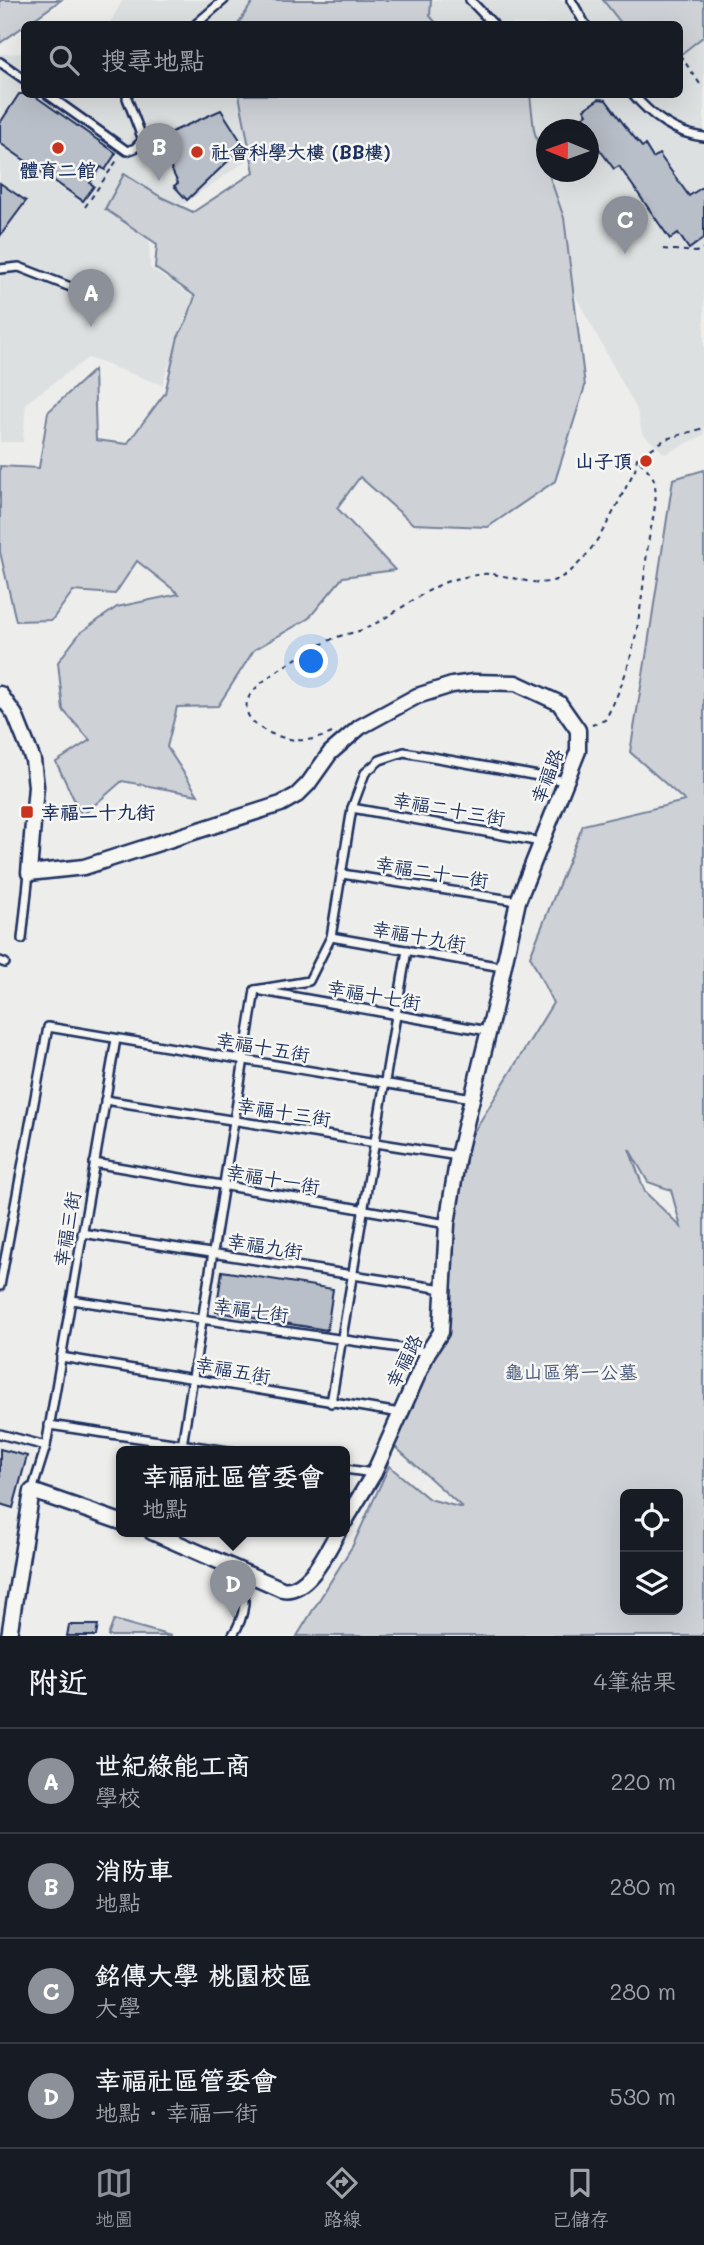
<!DOCTYPE html>
<html lang="zh-TW">
<meta charset="utf-8">
<style>
body{margin:0;font-family:Mali,"LXGW WenKai TC",sans-serif;background:#242831;color:#f1f3f6}
.controls{position:absolute;right:21px;bottom:21px;display:grid;overflow:hidden;border-radius:10px;box-shadow:0 7px 28px #0002}
.controls button{width:63px;height:63px;display:grid;place-items:center;padding:0;border:0;border-bottom:2px solid #363941;background:#171b24;color:#f1f3f6;font:35px sans-serif}
.compass{position:absolute;left:536px;top:119px;width:63px;height:63px;border-radius:50%;background:#171b24;box-shadow:0 7px 28px #0002;rotate:271deg}
.you{position:absolute;left:312px;top:662px;width:24px;height:24px;margin:-18px;border:5px solid #fff;border-radius:50%;background:#1a73e8;box-shadow:0 0 0 10px #1a73e833}
.badge{display:grid;place-items:center;width:46px;height:46px;border-radius:50%;background:#8c9099;color:#fff;font-size:23px;font-weight:700}
.pin{position:absolute;translate:-50% -58px;filter:drop-shadow(0 2px 4px #0008)}
.pin::after{content:'';position:absolute;top:37px;width:24px;height:21px;background:inherit;clip-path:polygon(0 0,100% 0,50% 100%)}
.popup{position:absolute;left:116px;top:1446px;width:234px;height:91px;box-sizing:border-box;display:grid;place-content:center;border-radius:10px;background:#171b24;filter:drop-shadow(0 2px 5px #0005);font-size:23px;white-space:nowrap;color:#9ea1a6}
.popup b{font-size:26px;color:#f1f3f6}
.popup::after{content:'';position:absolute;left:50%;top:100%;margin-left:-14px;border:14px solid transparent;border-top-color:#171b24}
.list{margin:0;padding:0;list-style:none}
h2{display:flex;justify-content:space-between;align-items:center;height:91px;margin:0;padding:0 28px;font-size:30px}
h2 small{font-size:23px;font-weight:400;color:#9ea1a6}
.list li{display:grid;grid-template-columns:46px 1fr auto;gap:21px;align-items:center;box-sizing:border-box;height:105px;padding:0 28px;border-top:2px solid #363941}
.list b{display:block;font-size:26px;white-space:nowrap}
.list p{margin:0;font-size:23px;white-space:nowrap;color:#9ea1a6}
.list em{font-size:23px;font-style:normal;color:#9ea1a6}
.icon{flex:none;width:38px;height:38px;fill:none;stroke:currentColor;stroke-width:2;stroke-linecap:round;stroke-linejoin:round}
.map{position:relative;flex:none;width:704px;height:1636px;overflow:hidden}
.search{position:absolute;background:#171b24;box-shadow:0 7px 28px #0002;left:21px;right:21px;top:21px;height:77px;display:flex;align-items:center;gap:18px;box-sizing:border-box;padding:0 24px;border-radius:10px;color:#9ea1a6;font-size:26px}
.sheet{height:511px;background:#171b24}
nav{display:flex;justify-content:space-around;align-items:center;box-sizing:border-box;height:98px;border-top:2px solid #363941;background:#171b24;font-size:19px;color:#9ea1a6}
nav a{display:grid;justify-items:center;gap:4px}
nav .on{color:#8c9099}
.map>svg:first-child{display:block}
.built{fill:#dde0e1;fill-rule:evenodd}
.green{fill:#ced2d7;stroke:#74809a;stroke-width:2;fill-rule:evenodd}
.building{fill:#b9bfc8;stroke:#1b2f5e;stroke-width:2}
.lines{fill:none;stroke-linecap:round;stroke-linejoin:round}
.service-casing{stroke:#1b2f5e;stroke-width:12}
.minor-casing{stroke:#1b2f5e;stroke-width:19}
.path{stroke:#1b2f5e;stroke-width:2;stroke-dasharray:5 5;stroke-linecap:butt}
.service{stroke:#f6f6f2;stroke-width:7}
.minor{stroke:#f6f6f2;stroke-width:14}
.poi-dot{fill:#c8321e;stroke:#f6f6f2;stroke-width:2.5}
.labels{text-anchor:middle;stroke-width:5;stroke-linejoin:round;paint-order:stroke}
.poi-label{font-size:19px;font-weight:bold;fill:#1b2f5e;stroke:#f6f6f2;text-anchor:start}
.street-label{font-size:19px;fill:#1b2f5e;stroke:#f6f6f2}
.park-label{font-size:19px;fill:#48587c;stroke:#f6f6f2}
</style>
<div class="map">
<svg width="704" height="1636" viewBox="0 0 704 1636">
<rect width="100%" height="100%" fill="#edeeec"/>
<filter id="ink" filterUnits="userSpaceOnUse"><feTurbulence type="fractalNoise" baseFrequency=".0143" numOctaves="2"/><feDisplacementMap in="SourceGraphic" scale="14" xChannelSelector="R" yChannelSelector="G"/><feConvolveMatrix kernelMatrix="1 2 1 2 8 2 1 2 1" color-interpolation-filters="sRGB"/></filter>
<g filter="url(#ink)">
<g class="built">
<path d="M123,0H704V435L665,454L642,433L637,410L576,297L515,212L402,95L680,94V24H109ZM546,130H588V172H546Z"/>
<path d="M24,53V94L305,95L314,114L184,204L137,222L121,223L149,224L150,268L193,297L162,385L88,358L26,403L23,442H0V54Z"/>
</g>
<g class="green">
<path d="M0,0H61L0,43Z"/>
<path d="M254,0H431L430,16L437,24H238Z"/>
<path d="M603,0H704V36L680,55V24H622Z"/>
<path d="M239,95H530L534,130L546,172H548L564,218L585,386L555,481L488,527L413,524L360,477L337,508L395,570L343,577L309,618L254,650L218,706L177,707L167,747L198,795L122,781L82,816L56,762L90,740L63,710L58,662L80,633L117,607L179,594L137,561L115,594L73,591L52,620L16,621L0,552V466L39,468L48,412L94,370L96,440L127,444L165,393L178,337L187,320L195,296L155,268L157,244L105,209L124,174L161,197L193,212L254,172Z"/>
<path d="M704,470V1632L701,1636H297L353,1545L389,1466L429,1499L463,1508L393,1445L431,1354L465,1146L553,1003L530,956L583,825L685,801L630,752L646,657L673,479ZM629,1149L648,1182L671,1190L681,1227L645,1192ZM625,1494H678V1610H625Z"/>
<path d="M114,1620L171,1636H108Z"/>
</g>
<g class="building">
<path d="M19,94H32L116,153L105,170L101,167L90,183L94,186L83,201L0,143V123Z"/>
<path d="M599,99L606,100L628,130L642,147L645,145L653,158L659,154L689,196L704,186V238L689,249L678,233L670,239L619,166L614,169L589,135V130H585L578,121L587,114L584,109Z"/>
<path d="M221,110L244,146L187,200L174,186L178,183L166,158L160,161L151,141Z"/>
<path d="M0,183L26,201L0,236Z"/>
<path d="M222,1271L333,1289L327,1330L216,1312Z"/>
<path d="M0,1449L27,1456L13,1508L0,1504Z"/>
<path d="M69,1625H98L96,1636H67Z"/>
</g>
<g class="lines">
<g class="service-casing">
<g id="service">
<path d="M470,0L493,24"/>
<path d="M571,0L585,24"/>
<path d="M196,24L224,0"/>
<path d="M0,62L24,79"/>
<path d="M47,94L127,151L135,148L143,140L127,98L128,94"/>
<path d="M633,94C651,116 676,134 704,137"/>
<path d="M0,269L19,267L86,293"/>
<path d="M352,808L541,842"/>
<path d="M342,874L518,901"/>
<path d="M331,937L502,967"/>
<path d="M22,939L29,873"/>
<path d="M0,961L5,963"/>
<path d="M255,990L309,981L331,937L352,808L365,773L380,760L404,752L566,781"/>
<path d="M262,991L488,1031"/>
<path d="M105,1100L458,1156"/>
<path d="M94,1163L447,1224"/>
<path d="M82,1233L443,1289"/>
<path d="M0,1286L48,1027L472,1098"/>
<path d="M71,1300L428,1352"/>
<path d="M61,1357L400,1413"/>
<path d="M331,1403L407,950"/>
<path d="M49,1425L235,1452"/>
<path d="M0,1434L46,1446"/>
<path d="M181,1452L255,990"/>
<path d="M345,1469L373,1473"/>
<path d="M32,1491L46,1446L116,1039"/>
<path d="M232,1636C247,1615 246,1595 240,1570"/>
</g>
</g>
<g class="minor-casing">
<g id="minor">
<path d="M0,694L15,715L33,760L36,786L29,873L84,867L281,804L297,795L308,784L330,753L360,727L417,696L452,685L474,682L516,683L559,703L578,730V751L518,901L497,997L458,1156L447,1224L441,1332L428,1352L374,1473L345,1521"/>
<path d="M152,1532L282,1589C308,1594 327,1551 338,1532"/>
<path d="M9,1636L32,1491L121,1522"/>
</g>
</g>
<g class="path">
<path d="M680,55L700,84"/>
<path d="M85,207L118,159"/>
<path d="M663,249L696,252L704,248"/>
<path d="M592,725L605,720C638,659 640,611 648,544C651,524 659,501 654,480C652,473 643,465 638,459"/>
<path d="M332,733C321,738 308,741 296,740C276,738 236,724 249,697C259,678 317,645 337,637C345,634 354,633 362,630C392,617 416,595 446,582C456,578 471,576 482,574C508,572 536,591 560,578C594,560 617,503 635,470L637,458L666,439L704,428"/>
</g>
<use href="#service" class="service"/>
<use href="#minor" class="minor"/>
</g>
</g>
<g class="poi-dot">
<circle cx="58" cy="148" r="7"/>
<circle cx="197" cy="152" r="7"/>
<circle cx="646" cy="461" r="7"/>
<rect x="20" y="805" width="14" height="14" rx="3.5"/>
</g>
<g class="labels">
<g class="poi-label">
<text x="211" y="159">社會科學大樓 (BB樓)</text>
<text x="58" y="177" text-anchor="middle">體育二館</text>
<text x="632" y="468" text-anchor="end">山子頂</text>
<text x="41" y="819">幸福二十九街</text>
</g>
<g class="street-label">
<text transform="translate(547 776) rotate(-69)" y="7">幸福路</text>
<text transform="translate(449 809) rotate(10)" y="7">幸福二十三街</text>
<text transform="translate(432 872) rotate(9)" y="7">幸福二十一街</text>
<text transform="translate(419 936) rotate(10)" y="7">幸福十九街</text>
<text transform="translate(374 995) rotate(10)" y="7">幸福十七街</text>
<text transform="translate(263 1047) rotate(10)" y="7">幸福十五街</text>
<text transform="translate(284 1112) rotate(9)" y="7">幸福十三街</text>
<text transform="translate(273 1179) rotate(10)" y="7">幸福十一街</text>
<text transform="translate(67 1229) rotate(-80)" y="7">幸福三街</text>
<text transform="translate(265 1246) rotate(9)" y="7">幸福九街</text>
<text transform="translate(251 1310) rotate(8)" y="7">幸福七街</text>
<text transform="translate(404 1361) rotate(-63)" y="7">幸福路</text>
<text transform="translate(233 1370) rotate(10)" y="7">幸福五街</text>
</g>
<g class="park-label">
<text x="571" y="1379">龜山區第一公墓</text>
</g>
</g>
</svg>
<div class="controls">
<button><svg class="icon" aria-label="locate" viewBox="0 0 24 24"><circle cx="12" cy="12" r="6"/><path d="M12 2v4M12 18v4M2 12h4M18 12h4"/></svg></button>
<button><svg class="icon" aria-label="layers" viewBox="0 0 24 24"><path d="M12 4l9 5-9 5-9-5zM3 14l9 5 9-5"/></svg></button>
</div>
<svg class="compass" viewBox="-18 -18 36 36"><path d="M0-13l5 13h-10z" fill="#e53935"/><path d="M0 13l5-13h-10z" fill="#9ea1a6"/></svg>
<div class="you"></div>
<div class="pin badge" style="left:91px;top:327px">A</div>
<div class="pin badge" style="left:159px;top:181px">B</div>
<div class="pin badge" style="left:625px;top:254px">C</div>
<div class="pin badge" style="left:233px;top:1618px">D</div>
<div class="popup"><b>幸福社區管委會</b>地點</div>
<div class="search"><svg class="icon" aria-label="search" viewBox="0 0 24 24"><circle cx="10" cy="10" r="6"/><path d="M15 15l6 6"/></svg>搜尋地點</div>
</div>
<section class="sheet">
<h2>附近<small>4筆結果</small></h2>
<ul class="list">
<li><span class="badge">A</span><div><b>世紀綠能工商</b><p>學校</p></div><em>220 m</em></li>
<li><span class="badge">B</span><div><b>消防車</b><p>地點</p></div><em>280 m</em></li>
<li><span class="badge">C</span><div><b>銘傳大學 桃園校區</b><p>大學</p></div><em>280 m</em></li>
<li><span class="badge">D</span><div><b>幸福社區管委會</b><p>地點 · 幸福一街</p></div><em>530 m</em></li>
</ul>
</section>
<nav>
<a class="on"><svg class="icon" aria-label="map" viewBox="0 0 24 24"><path d="M3 6l6-2 6 2 6-2v14l-6 2-6-2-6 2zM9 4v14M15 6v14"/></svg>地圖</a>
<a><svg class="icon" aria-label="directions" viewBox="0 0 24 24"><path d="M12 3l9 9-9 9-9-9zM9 14v-3h6M13 9l2 2-2 2"/></svg>路線</a>
<a><svg class="icon" aria-label="saved" viewBox="0 0 24 24"><path d="M7 4h10v16l-5-4-5 4z"/></svg>已儲存</a>
</nav>
